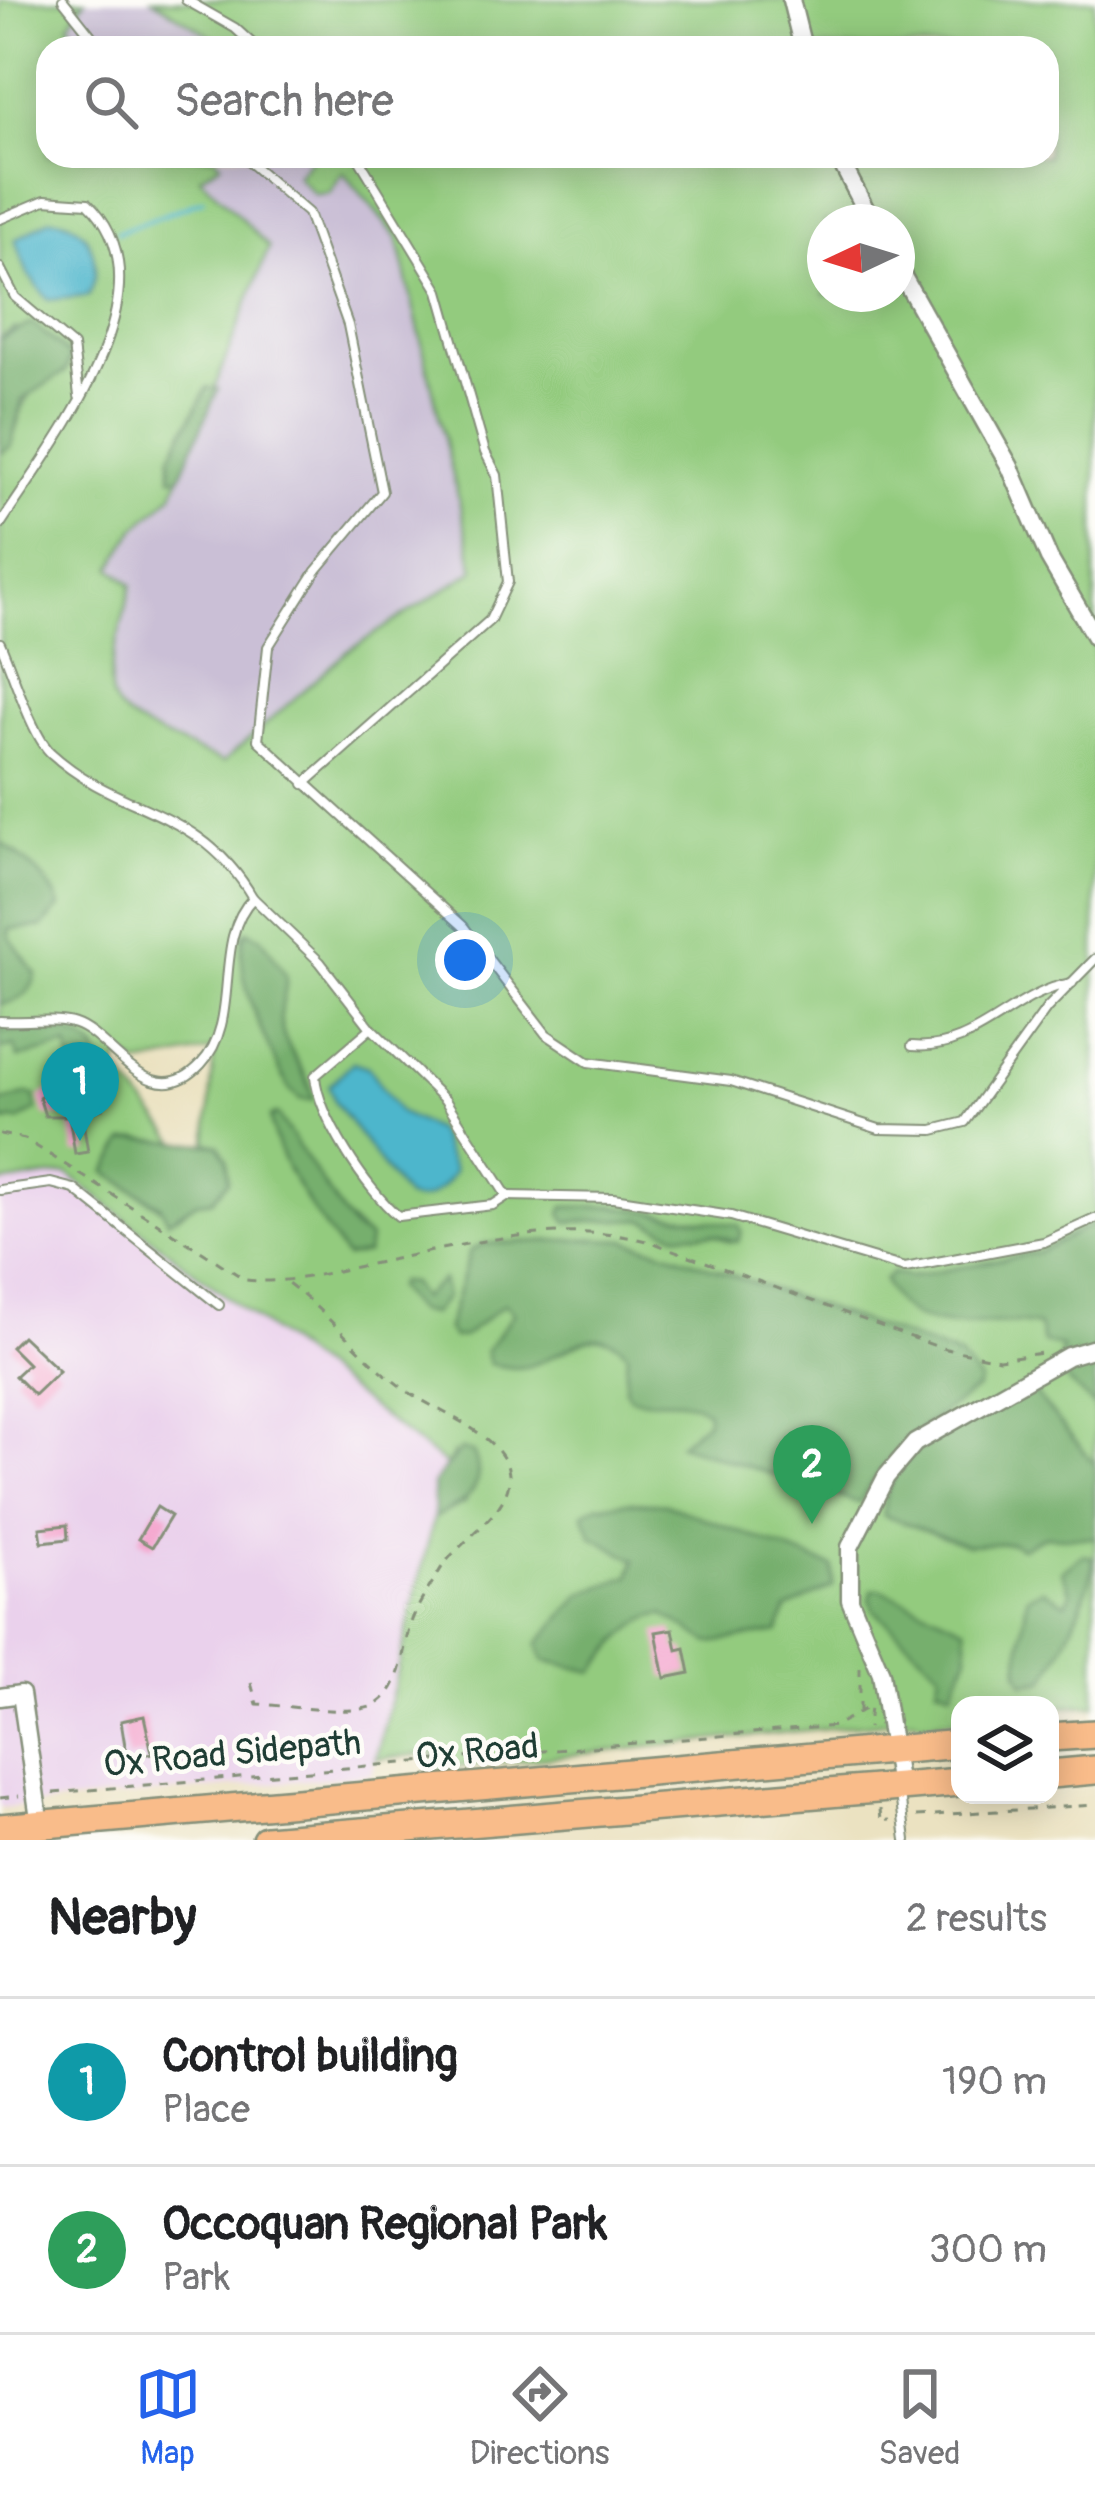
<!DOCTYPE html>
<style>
body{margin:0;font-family:Pangolin,sans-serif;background:#f6f6f6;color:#202124}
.controls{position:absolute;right:36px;bottom:36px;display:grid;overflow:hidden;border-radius:24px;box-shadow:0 6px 30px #0003}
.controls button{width:108px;height:108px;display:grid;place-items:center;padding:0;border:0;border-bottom:3px solid #e0e0e0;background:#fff;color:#202124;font:60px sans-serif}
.compass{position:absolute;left:807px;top:204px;width:108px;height:108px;border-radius:50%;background:#fff;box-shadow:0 6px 30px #0003;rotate:266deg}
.you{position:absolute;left:465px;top:960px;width:42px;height:42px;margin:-30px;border:9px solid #fff;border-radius:50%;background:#1a73e8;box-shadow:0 0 0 18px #1a73e833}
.badge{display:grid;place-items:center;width:78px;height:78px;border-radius:50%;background:#2563eb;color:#fff;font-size:39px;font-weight:700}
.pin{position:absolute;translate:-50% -99px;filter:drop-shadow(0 3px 6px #0008)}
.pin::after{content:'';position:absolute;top:63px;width:42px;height:36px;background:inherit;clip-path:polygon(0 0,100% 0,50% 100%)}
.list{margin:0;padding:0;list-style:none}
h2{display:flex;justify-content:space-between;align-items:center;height:156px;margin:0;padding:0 48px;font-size:51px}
h2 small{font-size:39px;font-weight:400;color:#757577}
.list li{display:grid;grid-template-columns:78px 1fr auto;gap:36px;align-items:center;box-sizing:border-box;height:168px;padding:0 48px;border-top:3px solid #e0e0e0}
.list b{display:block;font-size:45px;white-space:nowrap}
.list p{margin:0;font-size:39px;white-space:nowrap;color:#757577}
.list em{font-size:39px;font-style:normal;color:#757577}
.icon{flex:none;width:66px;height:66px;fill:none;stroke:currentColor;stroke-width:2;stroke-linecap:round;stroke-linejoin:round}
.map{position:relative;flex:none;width:1095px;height:1840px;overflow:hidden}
.search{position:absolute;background:#fff;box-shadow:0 6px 30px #0003;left:36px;right:36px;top:36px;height:132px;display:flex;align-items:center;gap:30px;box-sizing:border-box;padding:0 42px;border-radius:36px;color:#757577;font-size:45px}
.sheet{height:492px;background:#fff}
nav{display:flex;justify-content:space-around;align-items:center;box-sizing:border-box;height:168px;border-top:3px solid #e0e0e0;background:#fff;font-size:33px;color:#757577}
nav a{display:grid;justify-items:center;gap:6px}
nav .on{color:#2563eb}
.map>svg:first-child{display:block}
.built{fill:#ead1ec}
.industrial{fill:#cabfd6}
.green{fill:#93cb7e;stroke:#598459;stroke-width:3;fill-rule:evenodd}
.forest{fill:#76af6d;stroke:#4a7650;stroke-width:3}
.water{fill:#4eb6cc;stroke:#367a80;stroke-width:3}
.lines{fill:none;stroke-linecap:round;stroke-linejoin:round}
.stream{stroke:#4eb6cc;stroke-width:4.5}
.building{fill:#f4a7cf}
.service-casing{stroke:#85907a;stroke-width:12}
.minor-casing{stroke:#85907a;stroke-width:21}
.trunk-casing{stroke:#85907a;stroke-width:32}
.path{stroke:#85907a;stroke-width:3;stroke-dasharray:9 9;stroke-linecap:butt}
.service{stroke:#fff;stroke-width:8}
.minor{stroke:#fff;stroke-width:16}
.trunk{stroke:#f9bc8a;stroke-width:27}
.labels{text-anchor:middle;stroke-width:9;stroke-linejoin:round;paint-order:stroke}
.street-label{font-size:36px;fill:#1f3d34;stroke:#fdfcf7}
</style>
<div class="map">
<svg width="1095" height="1840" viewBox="0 0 1095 1840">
<rect width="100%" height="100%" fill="#fdfcf7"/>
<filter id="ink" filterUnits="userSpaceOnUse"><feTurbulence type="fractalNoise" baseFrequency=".00833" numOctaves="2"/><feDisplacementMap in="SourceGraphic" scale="24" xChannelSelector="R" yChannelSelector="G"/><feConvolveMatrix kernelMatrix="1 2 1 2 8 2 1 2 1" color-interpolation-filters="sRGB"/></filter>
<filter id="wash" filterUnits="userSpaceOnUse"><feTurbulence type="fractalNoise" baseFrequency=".004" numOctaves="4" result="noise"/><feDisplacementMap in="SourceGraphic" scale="48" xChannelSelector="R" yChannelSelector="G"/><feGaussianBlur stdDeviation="2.7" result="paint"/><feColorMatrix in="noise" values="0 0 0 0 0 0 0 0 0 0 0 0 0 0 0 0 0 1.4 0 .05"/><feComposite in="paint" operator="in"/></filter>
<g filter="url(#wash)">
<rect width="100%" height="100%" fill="#ebe2c1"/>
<path class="built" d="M67,1174L447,1466L372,1774L0,1808V1183Z"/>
<g class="industrial">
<path d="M85,0H153L230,48H87L69,24Z"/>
<path d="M214,156H313L297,176L342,171L397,237L475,571L348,651L223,762L126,722L108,694L107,682L114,650L111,568L134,530L173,494L200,176L220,162Z"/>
</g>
<path class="green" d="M0,0H85L69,24L87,48H48V156H214L221,163L200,177L269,247L173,494L134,530L112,568L132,585C94,725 96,706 223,762L348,651L475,570L397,237L343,172L329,193L314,194L297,176L313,156H1047V48H230L153,0H1095V1223L1038,1252L910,1277L892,1273L884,1280C912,1350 989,1313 1039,1326L1042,1335L1095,1331V1706L960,1705V1719L923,1723L914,1719L430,1770L435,1753L376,1759L434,1518L466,1502L453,1454L447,1466L67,1174L0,1183V1121L8,1122L35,1096L0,1103V1049L16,1046L18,1057L69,1046L72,1061L99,1060L96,1050L67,1034L0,1031V1004C19,1002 32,993 36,974L9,937V929L17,925L18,854L0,842V454C23,437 13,408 35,390L15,328L0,338ZM825,222H897V294H825ZM243,934L261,937L286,975C287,992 278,1008 281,1025C287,1054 309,1070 313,1099C264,1055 242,1002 243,934ZM214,1050L207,1142L218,1145L227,1160L228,1181L212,1200L196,1202L175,1218L106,1172L126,1141L178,1143L115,1068L123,1056L139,1065ZM289,1171L369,1238L338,1245ZM613,1206L741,1232L730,1242L713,1234H676L644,1219L567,1221ZM590,1239L593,1336L558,1354L486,1351L514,1313L505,1304L447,1329L470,1251L483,1244Z"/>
<g class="forest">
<path d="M32,323L71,356L66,371L22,400L11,446L0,454V339Z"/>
<path d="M207,388L218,389L180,477H171V455Z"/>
<path d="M0,842C21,856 54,882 60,907L42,927L9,929V937L36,974C32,993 20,1002 0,1004Z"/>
<path d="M247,931L261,937L286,975C288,992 278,1008 281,1025C286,1053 308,1071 313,1100L300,1099L290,1090C271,1055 227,967 247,931Z"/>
<path d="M0,1031C31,1032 88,1023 100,1060L71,1061L68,1046L18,1058L15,1046L0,1049Z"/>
<path d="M27,1094L35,1096L37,1110L20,1120L0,1121V1103Z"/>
<path d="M277,1114L353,1229L369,1238L367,1253L346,1257C320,1222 275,1161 270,1117Z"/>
<path d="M137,1139L218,1145L227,1160L228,1181L212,1200L196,1202L168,1221L160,1205L106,1172L125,1141Z"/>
<path d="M613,1206L738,1225L741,1232L738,1242L713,1234H676L643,1219L567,1222L561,1214L564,1207Z"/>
<path d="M1095,1223V1407L1059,1373L1062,1347L1043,1343L1039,1326C989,1313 912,1350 884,1280L892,1273L910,1277L1038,1252Z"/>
<path d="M590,1239L625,1240L676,1255L959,1356L980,1381L977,1389C919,1428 896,1442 859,1503L679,1444L707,1420V1411C681,1392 659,1406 630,1397L625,1389L627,1353C597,1317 563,1357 529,1366C516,1370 502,1366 489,1364L486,1351L514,1313L504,1304L463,1337L453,1338L447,1329L470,1251L483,1244Z"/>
<path d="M442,1280L446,1297L432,1314L416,1311L396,1288L398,1282L411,1283L421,1298Z"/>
<path d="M1030,1388L1095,1464V1538L1044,1536L1021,1548L1011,1543L966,1545L884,1516C879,1447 981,1414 1030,1388Z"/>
<path d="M460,1450L473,1452C489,1489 464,1503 434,1518L433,1483Z"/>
<path d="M630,1502L666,1504L833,1567V1586L787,1609L778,1632L710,1643L663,1614C632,1619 612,1648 594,1672L544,1660L538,1644L582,1594L630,1576L635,1560L592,1536L583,1513L597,1505Z"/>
<path d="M1082,1555L1093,1557C1095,1583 1060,1657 1044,1680L1024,1683L1018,1671L1027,1597L1043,1589L1066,1603L1071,1593L1062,1571Z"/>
<path d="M879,1589L966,1627L968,1655L952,1691L937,1686L940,1672L874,1610L870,1600L872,1590Z"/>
</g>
<g class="water">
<path d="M50,219C88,217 106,265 88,296L48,300L28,274L15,240Z"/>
<path d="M353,1062L368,1067L399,1112L436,1130L454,1171C444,1188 427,1205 406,1198L335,1102L329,1086Z"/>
</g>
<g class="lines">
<path class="stream" d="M118,232L203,200"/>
</g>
<g id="blocks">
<g class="building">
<path d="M90,1081L105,1086L109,1101L103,1109L82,1115L88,1152L75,1154L69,1116H45L39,1097L57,1086L74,1097Z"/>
<path d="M22,1336L59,1371L34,1395L15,1376L28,1364L11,1347Z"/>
<path d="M157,1507L171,1516L152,1547L138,1539Z"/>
<path d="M67,1525L68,1539L42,1542L40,1528Z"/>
<path d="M673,1629L677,1650L685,1648L690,1673L665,1678L656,1632Z"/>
<path d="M144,1716L152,1753L127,1758L121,1721Z"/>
</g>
</g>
</g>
<g filter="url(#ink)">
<use href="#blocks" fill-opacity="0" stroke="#85907a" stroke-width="3"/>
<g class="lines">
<g class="service-casing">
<g id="service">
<path d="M63,0L101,48"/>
<path d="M186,0L235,28L257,48"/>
<path d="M242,156L308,213L348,325L382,492L316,571L268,647L258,740L463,926L546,1034L588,1062L731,1081L879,1129L933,1130L965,1122L1047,1008L1095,959"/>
<path d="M0,219L45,200L88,203C178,290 50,447 0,525"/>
<path d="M0,268L15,297L73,346L79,396"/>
<path d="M0,643C12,669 32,736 51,753C120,816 199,805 253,898C211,941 243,1020 201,1064C150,1118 112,1036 75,1024C55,1017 22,1023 0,1021"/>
<path d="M304,784L490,620L508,582L497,475L485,452L439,291L357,156"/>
<path d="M253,898L320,962L371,1028L315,1076C318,1115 367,1191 398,1216L493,1205L507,1196L445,1100L371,1028"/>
<path d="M912,1046C976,1052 1011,993 1072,983"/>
<path d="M0,1190L51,1183L74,1189L219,1305"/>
<path d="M507,1196L613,1198L731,1216L905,1268L1044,1242L1095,1219"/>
<path d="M900,1794L906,1840"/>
</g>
</g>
<g class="minor-casing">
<g id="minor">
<path d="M791,0L803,48"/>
<path d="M838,156L872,222"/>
<path d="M897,266L1010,467L1049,558L1095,637"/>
<path d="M0,1697L21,1694L40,1825"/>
<path d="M899,1787L881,1673L850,1600V1547L886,1477L915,1443L1068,1356L1095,1348"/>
</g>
</g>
<g class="trunk-casing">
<g id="trunk">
<path d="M1050,1737L1095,1734"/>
<path d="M1050,1774L1095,1770"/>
<path d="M0,1828L960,1744"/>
<path d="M266,1840L960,1782"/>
</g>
</g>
<g class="path">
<path d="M0,1134L25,1139L246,1280C284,1284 319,1275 356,1267C452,1248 554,1217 651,1242L941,1348L999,1359L1041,1353"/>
<path d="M251,1683L257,1704C284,1705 353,1717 375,1705C406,1687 401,1643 414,1615C422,1598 433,1582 442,1567C461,1538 524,1505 506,1463C491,1431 439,1412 410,1393C364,1362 333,1317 288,1283"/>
<path d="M860,1711V1667"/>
<path d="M53,1793L835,1726L870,1706L868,1728"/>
<path d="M0,1798L19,1796"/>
<path d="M880,1809L881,1821L890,1820"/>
<path d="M917,1816L1095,1805"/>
</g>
<use href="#service" class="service"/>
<use href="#minor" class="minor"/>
<use href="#trunk" class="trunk"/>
</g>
</g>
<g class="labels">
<g class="street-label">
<text transform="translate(477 1750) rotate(-5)" y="13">Ox Road</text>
<text transform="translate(232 1752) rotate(-5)" y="13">Ox Road Sidepath</text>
</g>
</g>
</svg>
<div class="controls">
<button><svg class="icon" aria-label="layers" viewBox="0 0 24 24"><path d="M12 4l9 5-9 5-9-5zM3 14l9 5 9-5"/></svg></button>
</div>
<svg class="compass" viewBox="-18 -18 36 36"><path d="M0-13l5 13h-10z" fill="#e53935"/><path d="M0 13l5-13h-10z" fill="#757577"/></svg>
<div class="you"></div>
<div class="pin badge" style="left:80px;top:1141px;background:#0f9aa8">1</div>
<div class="pin badge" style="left:812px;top:1524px;background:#2e9e5b">2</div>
<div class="search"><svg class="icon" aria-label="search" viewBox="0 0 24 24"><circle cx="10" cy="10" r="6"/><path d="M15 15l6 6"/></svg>Search here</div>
</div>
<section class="sheet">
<h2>Nearby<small>2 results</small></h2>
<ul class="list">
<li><span class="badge" style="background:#0f9aa8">1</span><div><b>Control building</b><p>Place</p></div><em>190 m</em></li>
<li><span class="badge" style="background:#2e9e5b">2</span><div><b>Occoquan Regional Park</b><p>Park</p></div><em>300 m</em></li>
</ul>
</section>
<nav>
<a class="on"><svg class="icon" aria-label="map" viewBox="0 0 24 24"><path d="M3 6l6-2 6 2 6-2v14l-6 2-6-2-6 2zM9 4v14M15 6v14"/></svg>Map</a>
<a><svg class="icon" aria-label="directions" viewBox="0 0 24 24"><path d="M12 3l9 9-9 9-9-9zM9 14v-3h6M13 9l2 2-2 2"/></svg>Directions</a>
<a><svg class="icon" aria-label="saved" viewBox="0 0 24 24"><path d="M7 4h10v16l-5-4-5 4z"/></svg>Saved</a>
</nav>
